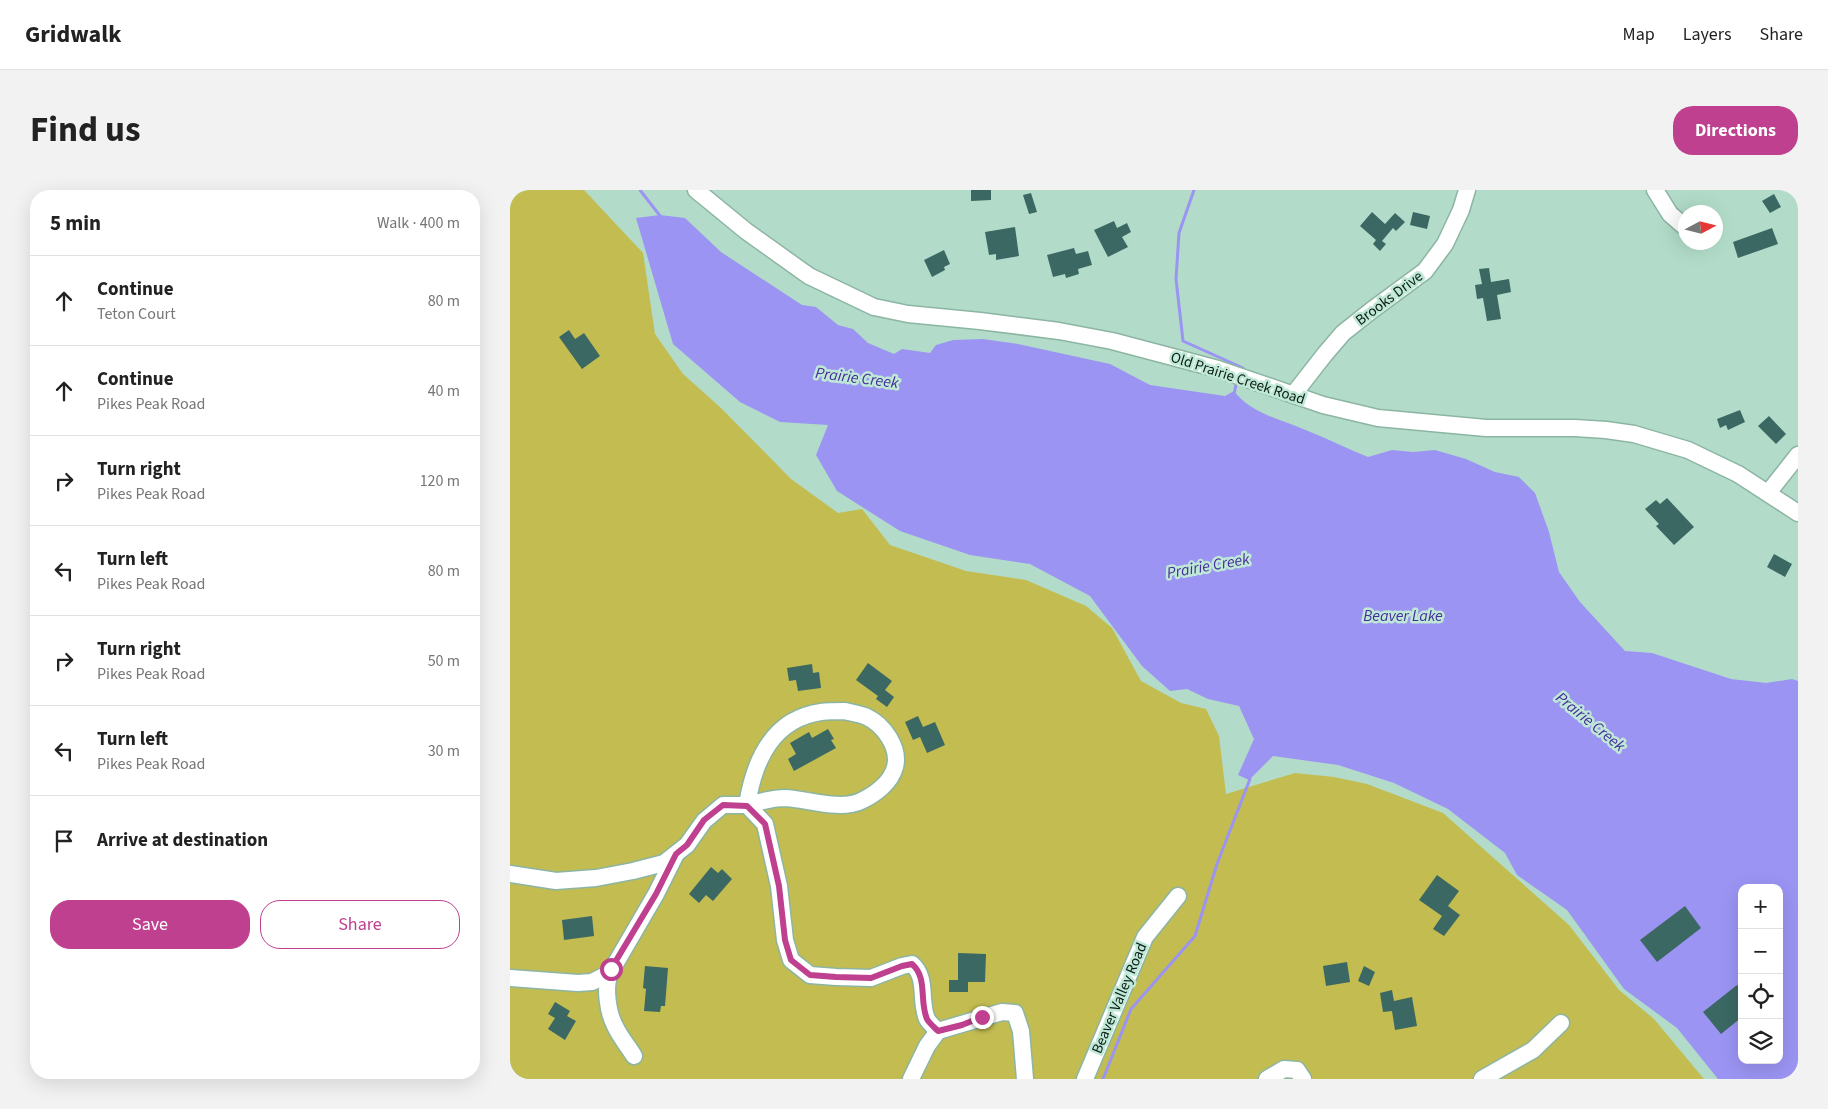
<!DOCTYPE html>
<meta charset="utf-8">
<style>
body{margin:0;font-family:"Source Sans 3",sans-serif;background:#f2f2f2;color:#222}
.controls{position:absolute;right:15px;bottom:15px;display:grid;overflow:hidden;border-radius:10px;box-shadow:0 5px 20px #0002}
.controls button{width:45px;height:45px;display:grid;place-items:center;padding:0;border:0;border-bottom:1px solid #e0e0e0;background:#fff;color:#222;font:25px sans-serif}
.compass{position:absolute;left:1168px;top:15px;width:45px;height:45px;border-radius:50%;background:#fff;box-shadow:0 5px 20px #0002;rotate:83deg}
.stop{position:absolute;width:15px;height:15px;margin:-11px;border:4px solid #be408f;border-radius:50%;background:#fff}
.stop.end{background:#be408f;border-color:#fff;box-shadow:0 1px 5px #0008}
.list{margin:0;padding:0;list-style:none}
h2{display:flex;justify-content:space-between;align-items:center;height:65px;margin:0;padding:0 20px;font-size:21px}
h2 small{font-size:16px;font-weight:400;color:#767676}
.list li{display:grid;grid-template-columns:32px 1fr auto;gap:15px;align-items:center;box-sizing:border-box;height:90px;padding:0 20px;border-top:1px solid #e0e0e0}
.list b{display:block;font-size:19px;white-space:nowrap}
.list p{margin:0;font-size:16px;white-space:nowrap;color:#767676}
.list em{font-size:16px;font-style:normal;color:#767676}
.actions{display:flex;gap:10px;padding:15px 20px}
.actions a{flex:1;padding:11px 0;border:1px solid #be408f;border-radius:20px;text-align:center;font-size:18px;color:#be408f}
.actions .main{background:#be408f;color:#fff}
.icon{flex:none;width:28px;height:28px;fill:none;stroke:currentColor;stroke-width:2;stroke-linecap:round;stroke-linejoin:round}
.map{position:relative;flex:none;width:1288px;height:889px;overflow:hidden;border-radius:20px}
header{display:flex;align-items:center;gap:30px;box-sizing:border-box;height:70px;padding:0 25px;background:#fff;border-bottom:1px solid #e0e0e0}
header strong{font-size:24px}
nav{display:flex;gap:28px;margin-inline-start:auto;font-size:18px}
.intro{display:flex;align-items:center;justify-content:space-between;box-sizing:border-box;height:120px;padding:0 30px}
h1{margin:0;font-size:35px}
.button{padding:12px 22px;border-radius:20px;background:#be408f;color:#fff;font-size:18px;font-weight:700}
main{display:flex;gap:30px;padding:0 30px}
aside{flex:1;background:#fff;border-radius:20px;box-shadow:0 5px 20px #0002}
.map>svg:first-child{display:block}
.green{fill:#c2bc51}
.water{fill:#9b94f3;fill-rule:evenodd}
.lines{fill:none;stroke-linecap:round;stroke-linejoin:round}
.stream{stroke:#9b94f3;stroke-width:3}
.building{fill:#3b6863}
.minor-casing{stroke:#8cb5a3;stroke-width:19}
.minor{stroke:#fff;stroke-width:16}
.route{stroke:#be408f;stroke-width:6}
.labels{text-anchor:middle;stroke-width:5;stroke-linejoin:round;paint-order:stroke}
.street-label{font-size:15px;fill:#0c1c16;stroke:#bfe9d6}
.water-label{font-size:16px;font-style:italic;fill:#452e9b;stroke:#bfe9d6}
</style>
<header>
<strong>Gridwalk</strong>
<nav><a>Map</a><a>Layers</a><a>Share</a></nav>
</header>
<div class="intro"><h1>Find us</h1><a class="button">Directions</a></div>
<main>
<aside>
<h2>5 min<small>Walk · 400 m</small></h2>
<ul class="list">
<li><svg class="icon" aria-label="ahead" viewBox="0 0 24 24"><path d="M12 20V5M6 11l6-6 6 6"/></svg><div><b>Continue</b><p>Teton Court</p></div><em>80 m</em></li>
<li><svg class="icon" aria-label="ahead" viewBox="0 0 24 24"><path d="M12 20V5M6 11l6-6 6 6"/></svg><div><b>Continue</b><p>Pikes Peak Road</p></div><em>40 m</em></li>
<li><svg class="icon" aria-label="right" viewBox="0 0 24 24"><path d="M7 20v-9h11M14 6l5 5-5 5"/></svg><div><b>Turn right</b><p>Pikes Peak Road</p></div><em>120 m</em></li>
<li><svg class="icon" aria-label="left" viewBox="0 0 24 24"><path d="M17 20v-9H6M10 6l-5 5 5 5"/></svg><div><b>Turn left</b><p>Pikes Peak Road</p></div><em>80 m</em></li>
<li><svg class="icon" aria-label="right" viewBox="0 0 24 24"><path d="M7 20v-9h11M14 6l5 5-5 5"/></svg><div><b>Turn right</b><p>Pikes Peak Road</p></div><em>50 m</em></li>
<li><svg class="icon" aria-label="left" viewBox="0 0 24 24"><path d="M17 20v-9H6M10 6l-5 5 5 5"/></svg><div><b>Turn left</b><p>Pikes Peak Road</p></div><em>30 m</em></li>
<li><svg class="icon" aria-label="arrive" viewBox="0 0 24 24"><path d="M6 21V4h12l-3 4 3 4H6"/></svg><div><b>Arrive at destination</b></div></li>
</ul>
<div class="actions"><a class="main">Save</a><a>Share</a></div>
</aside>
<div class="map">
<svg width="1288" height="889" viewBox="0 0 1288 889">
<rect width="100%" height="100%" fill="#b2dcc9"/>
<path class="green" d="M0,0H74L133,63L145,144L173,184L211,218L281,289L328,323L352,319L380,355L456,381L516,390L576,416L602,438L631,491L671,513L696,519L709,546L716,604L785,583L824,587L857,594L933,623L1059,735L1109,800L1144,829L1194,889H0Z"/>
<path class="water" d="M150,25L175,28L211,62L292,115L306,117L328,135L343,139L358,153L384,164L392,159L420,163L426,155L443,150L473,149L508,154L600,174L640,195L715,206L724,201C741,224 773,230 798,241C818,249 838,259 858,267L882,260L903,262L925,260L956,269L985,282L1009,287L1025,303L1039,342L1049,382L1070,412L1115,461L1142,463L1221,489L1256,493L1282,489L1288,491V889H1208L1167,838L1114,799L1057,720L1007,685L995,663L938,619L884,593L828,575L763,566L739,590L728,585L744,549L729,516L698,509L677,499L660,501L632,476L580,406L520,374L460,365L390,341L327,301L306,265L318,235L270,232L230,212L163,154L126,28ZM1232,698H1269V870H1232Z"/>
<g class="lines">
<g class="stream">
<path d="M130,0L151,27"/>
<path d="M684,0L669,43L666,89L673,151L733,178"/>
<path d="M724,204L726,195"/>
<path d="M593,889L621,819L685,746L707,674L740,589"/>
</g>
</g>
<g class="building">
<path d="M461,0H481V10L461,11Z"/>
<path d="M521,3L527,22L519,24L513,5Z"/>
<path d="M1264,4L1271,17L1260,23L1252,11Z"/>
<path d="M862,22L875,34L885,23L895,32L886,41L883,38L872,51L876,54L870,61L863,54L866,50L850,36Z"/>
<path d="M903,22L920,26L917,39L900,35Z"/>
<path d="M604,31L607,38L617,33L621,42L612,47L618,57L598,67L584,40Z"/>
<path d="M505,37L509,66L486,70V64L479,65L475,42Z"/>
<path d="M1262,38L1268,54L1228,68L1223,52Z"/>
<path d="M564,58L566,64L578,61L582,75L568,79L569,84L556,88L555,84L543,87L537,65Z"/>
<path d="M434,60L440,74L434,77L435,80L422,87L414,70Z"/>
<path d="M979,78L981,92L999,89L1001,102L987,105L991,129L977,131L973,108L967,109L965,95L972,94L969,79Z"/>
<path d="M59,140L65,149L74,143L90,166L72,179L49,147Z"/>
<path d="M1230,220L1235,232L1218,240L1216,235L1210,238L1207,229Z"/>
<path d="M1259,226L1276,244L1266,254L1248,236Z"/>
<path d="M1157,308L1184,337L1164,355L1146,336L1149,334L1135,319L1146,310L1150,314Z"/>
<path d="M1264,364L1282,374L1275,387L1257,377Z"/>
<path d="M358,473L382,491L375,500L384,507L377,517L366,509L368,506L346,490Z"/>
<path d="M302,474L303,483L309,482L311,498L288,501L286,490L279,491L277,478Z"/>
<path d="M408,526L413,537L425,532L435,555L417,563L410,547L403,550L395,532Z"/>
<path d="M318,539L324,549L321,550L326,558L284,581L278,569L286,564L280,553L299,542L302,548Z"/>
<path d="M201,677L208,683L212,679L222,689L203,711L196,705L189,713L179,704Z"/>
<path d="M927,685L949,701L938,716L950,725L934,746L923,739L932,726L909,710Z"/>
<path d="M1175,716L1191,738L1147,772L1130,750Z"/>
<path d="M82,726L84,746L54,750L52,730Z"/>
<path d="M448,763L476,764L475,792H458V802H439V790H448Z"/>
<path d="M837,772L840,792L816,796L813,776Z"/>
<path d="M135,776L158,778L155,816H151L150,822L134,821L136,799L133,798Z"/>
<path d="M854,776L865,782L859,796L848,791Z"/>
<path d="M1227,795L1232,801V827L1211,844L1193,822Z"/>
<path d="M882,800L884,811L902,807L907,836L885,840L882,821L873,822L870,803Z"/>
<path d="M45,812L60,821L57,826L66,831L55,850L38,839L45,828L38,824Z"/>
</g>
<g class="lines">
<g class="minor-casing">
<g id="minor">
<path d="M186,0L236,41L299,86L364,117L398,124L470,131L549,141L602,151L708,179L813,215L868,228L976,238H1065L1096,240L1124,244L1178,260L1228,284L1288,323"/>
<path d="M1145,0L1160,24L1176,38"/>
<path d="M783,205L815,164L833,143L862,120L915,81L935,54L951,20L957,0"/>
<path d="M1258,303L1288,265"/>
<path d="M335,521C342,523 351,524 357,527C374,535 390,558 385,577C381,593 364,605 351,611C330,621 297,609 275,608C262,608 249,612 237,615C244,571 262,529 311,522C319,521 327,521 335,521Z"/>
<path d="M0,684L46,691L86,688L123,681L154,673L177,655L194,631L213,615H237L255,634L269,696L275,750L281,770L300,785L326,787L361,788L392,776L402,774C418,788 409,811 417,829C419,833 424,837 428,841"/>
<path d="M100,783C94,797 98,823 105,836C110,847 118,856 124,866"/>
<path d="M0,788L68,793L82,792L100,783L146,704L165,666"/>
<path d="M428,841L492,822L505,823L511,841L515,889"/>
<path d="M401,889L417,856L428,841"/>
<path d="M575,889L635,747L668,706"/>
<path d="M757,889L774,879L787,880L793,889"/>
<path d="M972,889L1023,860L1051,833"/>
</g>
</g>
<use href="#minor" class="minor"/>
</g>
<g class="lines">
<path class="route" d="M101,779L146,704L166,664L177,655L194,630L213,615L237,616L255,634L269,696L275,750L281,770L300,785L326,787L361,788L392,776L402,774C418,788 409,811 417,829C419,833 424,837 428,841L452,835L472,827"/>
</g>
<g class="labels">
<g class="street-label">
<text transform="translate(879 108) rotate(-37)" y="5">Brooks Drive</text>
<text transform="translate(728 188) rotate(18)" y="5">Old Prairie Creek Road</text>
<text transform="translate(609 808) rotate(-67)" y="5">Beaver Valley Road</text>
</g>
<g class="water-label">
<text transform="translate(347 187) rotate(7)" y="6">Prairie Creek</text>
<text transform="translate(698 375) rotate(-10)" y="6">Prairie Creek</text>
<text x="893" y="431">Beaver Lake</text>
<text transform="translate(1081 531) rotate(39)" y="6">Prairie Creek</text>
</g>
</g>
</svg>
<div class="controls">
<button>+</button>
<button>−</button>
<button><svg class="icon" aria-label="locate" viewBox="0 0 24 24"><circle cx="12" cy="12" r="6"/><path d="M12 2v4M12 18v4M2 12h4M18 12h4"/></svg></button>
<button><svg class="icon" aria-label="layers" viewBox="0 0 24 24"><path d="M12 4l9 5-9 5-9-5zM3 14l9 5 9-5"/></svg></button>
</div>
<svg class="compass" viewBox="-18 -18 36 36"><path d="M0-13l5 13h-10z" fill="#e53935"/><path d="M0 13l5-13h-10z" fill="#767676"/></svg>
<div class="stop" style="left:101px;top:779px"></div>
<div class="stop end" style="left:472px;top:827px"></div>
</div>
</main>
